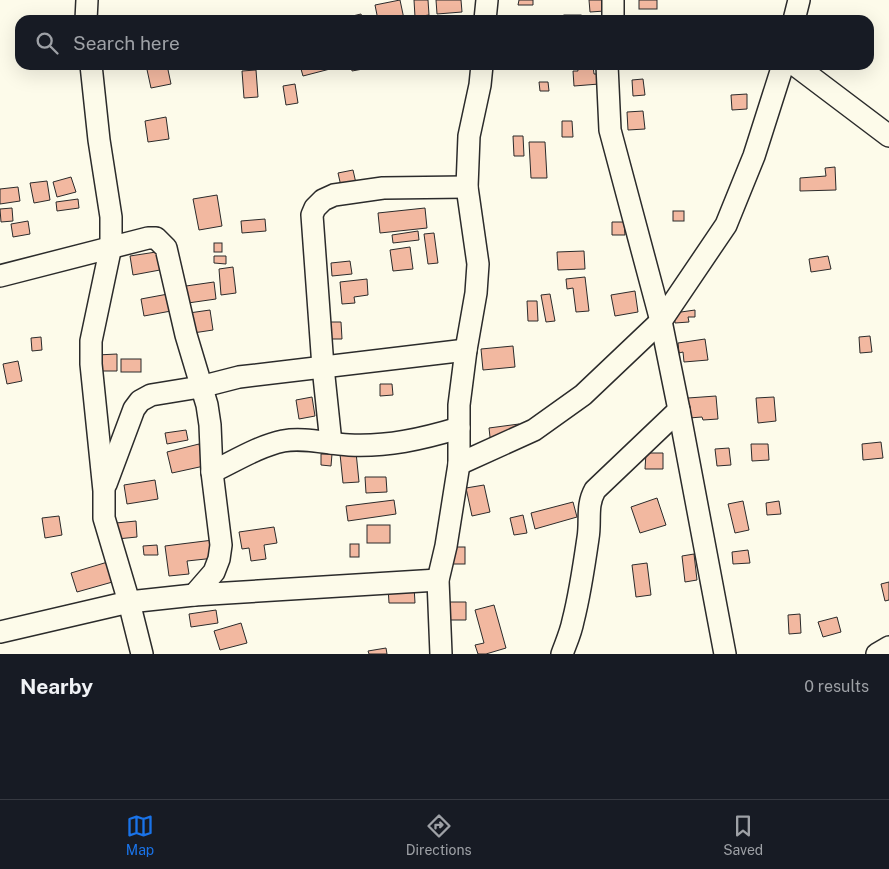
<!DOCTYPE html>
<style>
body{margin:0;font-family:"Public Sans",sans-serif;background:#242831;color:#f1f3f6}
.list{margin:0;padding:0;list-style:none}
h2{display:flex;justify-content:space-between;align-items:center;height:65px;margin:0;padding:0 20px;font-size:21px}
h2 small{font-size:16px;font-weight:400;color:#9ea1a6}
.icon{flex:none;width:28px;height:28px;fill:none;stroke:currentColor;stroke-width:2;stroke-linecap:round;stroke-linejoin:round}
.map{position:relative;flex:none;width:889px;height:654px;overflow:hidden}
.search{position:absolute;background:#171b24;box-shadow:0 5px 20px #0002;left:15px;right:15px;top:15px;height:55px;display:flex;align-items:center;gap:12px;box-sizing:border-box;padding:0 18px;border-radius:15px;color:#9ea1a6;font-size:19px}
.sheet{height:145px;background:#171b24}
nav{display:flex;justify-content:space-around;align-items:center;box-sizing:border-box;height:70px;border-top:1px solid #363941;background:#171b24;font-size:14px;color:#9ea1a6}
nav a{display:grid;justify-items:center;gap:2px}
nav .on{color:#1a73e8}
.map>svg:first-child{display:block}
.building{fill:#f2b8a0;stroke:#2b2b2b}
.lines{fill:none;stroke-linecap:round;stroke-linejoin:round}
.minor-casing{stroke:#2b2b2b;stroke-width:24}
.minor{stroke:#fdfbea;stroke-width:21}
</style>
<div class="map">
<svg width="889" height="654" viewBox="0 0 889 654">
<rect width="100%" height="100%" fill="#fdfbea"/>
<g class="building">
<path d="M400,0L404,19L378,20L375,5Z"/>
<path d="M414,0H428L429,15L415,17Z"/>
<path d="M436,0H461L462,12L437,14Z"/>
<path d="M519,0H533V5H518Z"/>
<path d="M589,0H605V11L590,12Z"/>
<rect x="639" y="0" width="18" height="9"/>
<path d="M361,14L363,20H345L344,18Z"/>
<rect x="564" y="15" width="17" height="5"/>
<path d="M146,65H167L171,84L151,88Z"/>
<path d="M316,65H328L330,69L303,76L301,69Z"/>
<path d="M351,65H374V67L352,71Z"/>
<path d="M577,65H593L594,74H598L599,84L574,86L573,71H578Z"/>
<path d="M256,70L258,97L244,98L242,71Z"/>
<path d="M643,79L645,95L633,96L632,80Z"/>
<path d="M539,82H548L549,91H540Z"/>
<path d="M295,84L298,103L286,105L283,86Z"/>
<path d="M747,94V109L732,110L731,95Z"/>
<path d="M643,111L645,129L628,130L627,112Z"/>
<path d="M166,117L169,139L148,142L145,121Z"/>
<path d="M562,121H572L573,137H562Z"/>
<path d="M513,136H523L524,156H514Z"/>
<path d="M529,142H545L547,178H531Z"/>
<path d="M835,167L836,190L800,191V178L826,176L825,168Z"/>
<path d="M353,170L360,201L345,204L338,173Z"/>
<path d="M71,177L76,192L57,197L53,182Z"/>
<path d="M47,181L50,200L34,203L30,183Z"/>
<path d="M18,187L20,201L0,204V189Z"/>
<path d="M217,195L222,226L199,230L193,199Z"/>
<path d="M78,199L79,208L57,211L56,202Z"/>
<path d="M12,208L13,221L1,222L0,209Z"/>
<path d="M425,208L427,228L380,233L378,213Z"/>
<rect x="673" y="211" width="11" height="10"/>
<path d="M265,219L266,231L242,233L241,221Z"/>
<path d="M28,221L30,234L13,237L11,224Z"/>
<path d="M612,222H624L625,235H612Z"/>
<path d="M418,231L419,240L393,243L392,235Z"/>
<path d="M434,233L438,263L428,264L424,234Z"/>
<rect x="214" y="243" width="8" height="9"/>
<path d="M410,247L413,269L393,271L390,250Z"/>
<path d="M584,251L585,269L558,270L557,252Z"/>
<path d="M156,252L160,270L133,275L130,256Z"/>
<path d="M214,256H226V264L214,263Z"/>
<path d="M828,256L831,269L811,272L809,259Z"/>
<path d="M350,261L352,274L332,276L331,263Z"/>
<path d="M233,267L236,293L221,295L219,269Z"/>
<path d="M585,277L589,311L576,312L573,288L567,289L566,279Z"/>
<path d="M367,279L368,295L354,297L355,303L342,304L340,282Z"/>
<path d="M214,282L216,299L188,303L186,286Z"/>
<path d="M635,291L638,312L615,316L611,295Z"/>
<path d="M168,294L171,311L144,316L141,299Z"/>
<path d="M550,294L555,321L546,322L541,295Z"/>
<path d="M527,301H537L538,321H528Z"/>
<path d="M210,310L213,330L193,333L189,313Z"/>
<path d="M695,310V317H688L689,322L675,323L674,313Z"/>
<path d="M325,322H341L342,339H325Z"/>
<path d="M870,336L872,352L860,353L859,337Z"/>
<path d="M41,337L42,350L32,351L31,338Z"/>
<path d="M705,339L708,360L684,362L683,352L679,353L678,343Z"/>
<path d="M513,346L515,367L483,370L481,349Z"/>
<path d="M117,354V371H97V355Z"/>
<rect x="121" y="359" width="20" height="13"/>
<path d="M18,361L22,381L7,384L3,364Z"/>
<path d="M380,384H392L393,395L380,396Z"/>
<path d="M716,396L718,419L703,420L702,417L689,418L688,398Z"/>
<path d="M312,397L315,416L299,419L296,400Z"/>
<path d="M774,397L776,421L758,423L756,398Z"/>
<path d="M519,424L521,442L491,446L489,428Z"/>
<path d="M186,430L188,440L167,444L165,433Z"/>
<path d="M881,442L883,458L863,460L862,444Z"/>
<path d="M199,444L204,466L172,473L167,452Z"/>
<path d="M751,444H768L769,460L752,461Z"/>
<path d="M729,448L731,465L717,466L715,449Z"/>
<path d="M356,452L359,482L343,483L340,454Z"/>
<path d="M646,453H663V469H645Z"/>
<path d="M321,454H332L331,466L321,465Z"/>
<path d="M365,477H386L387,492L366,493Z"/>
<path d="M155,480L158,499L127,504L124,485Z"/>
<path d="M484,485L490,512L472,516L466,488Z"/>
<path d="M657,498L666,525L640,533L631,507Z"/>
<path d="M394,500L396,514L348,521L346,506Z"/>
<path d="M743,501L749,530L735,533L728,504Z"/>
<path d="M779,501L781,514L767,515L766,503Z"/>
<path d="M573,502L577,517L535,529L531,513Z"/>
<path d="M523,515L527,533L514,535L510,518Z"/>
<path d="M59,516L62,535L45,538L42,518Z"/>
<path d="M136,521L137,537L117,539L116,523Z"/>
<rect x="367" y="525" width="23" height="18"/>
<path d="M274,527L277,543L264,545L266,559L251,561L249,548L242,549L239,532Z"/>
<path d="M213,540L215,558L187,561L189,574L169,576L165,546Z"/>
<rect x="350" y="544" width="9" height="13"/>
<path d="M157,545L158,555H144L143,546Z"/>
<rect x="439" y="547" width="26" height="17"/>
<path d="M748,550L750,563L733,564L732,552Z"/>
<path d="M694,554L697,580L685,582L682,556Z"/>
<path d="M111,561L116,581L77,592L71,573Z"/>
<path d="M647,563L651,595L636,597L632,565Z"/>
<path d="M889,582V600L885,601L881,584Z"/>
<path d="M414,586L415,603H389L388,587Z"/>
<path d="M449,602H466V620H450Z"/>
<path d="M494,605L506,648L486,654H478L475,645L484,643L475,610Z"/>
<path d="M216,610L218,623L191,627L189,614Z"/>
<path d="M800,614L801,633L789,634L788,615Z"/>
<path d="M837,617L841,632L823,637L818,622Z"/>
<path d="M241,623L247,643L220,650L214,631Z"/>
<path d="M386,648L387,654H369L368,651Z"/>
</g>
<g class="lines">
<g class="minor-casing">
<g id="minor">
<path d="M86,20L87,0"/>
<path d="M485,20L487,0"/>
<path d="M613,20V0"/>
<path d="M794,20L799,0"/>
<path d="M91,65L99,140L111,217V246L91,341V364L104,491V518L129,602L142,654"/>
<path d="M607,65L610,130L661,321L679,410L725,654"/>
<path d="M795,65L889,136"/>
<path d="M0,276L148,238H156L166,248L186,335L207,405L210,425L212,472L221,545L219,559L214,572L194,595"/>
<path d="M331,443L323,367L312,215L315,208L323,200L334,195L383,188L467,187"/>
<path d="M459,464L534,430L583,395L661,321L726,225L754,156L783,65"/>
<path d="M212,472C235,461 259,446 283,441C305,437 327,444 349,445C387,447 422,439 459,428"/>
<path d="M106,484L134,409L140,401L151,395L200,387L239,377L466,350"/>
<path d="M0,632L129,602L194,595L438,580"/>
<path d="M441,654L438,580L446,546L459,464V405L466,350L476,293L478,264L467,187L469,136L480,85L482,65"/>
<path d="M562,654C566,643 571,632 573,621C580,594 584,566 588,538C591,521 586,506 595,490L679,410"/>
<path d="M877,654L889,647"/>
</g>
</g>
<use href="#minor" class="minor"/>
</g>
</svg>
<div class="search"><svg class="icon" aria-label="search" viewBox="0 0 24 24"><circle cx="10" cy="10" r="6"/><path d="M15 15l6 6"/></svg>Search here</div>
</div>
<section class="sheet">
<h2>Nearby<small>0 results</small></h2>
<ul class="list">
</ul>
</section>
<nav>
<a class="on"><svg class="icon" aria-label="map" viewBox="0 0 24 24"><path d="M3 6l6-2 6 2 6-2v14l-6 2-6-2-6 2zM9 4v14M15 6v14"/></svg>Map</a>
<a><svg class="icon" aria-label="directions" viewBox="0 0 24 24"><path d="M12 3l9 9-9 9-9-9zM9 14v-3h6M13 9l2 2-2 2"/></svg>Directions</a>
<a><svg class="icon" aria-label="saved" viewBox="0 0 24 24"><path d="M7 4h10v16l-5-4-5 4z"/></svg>Saved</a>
</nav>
